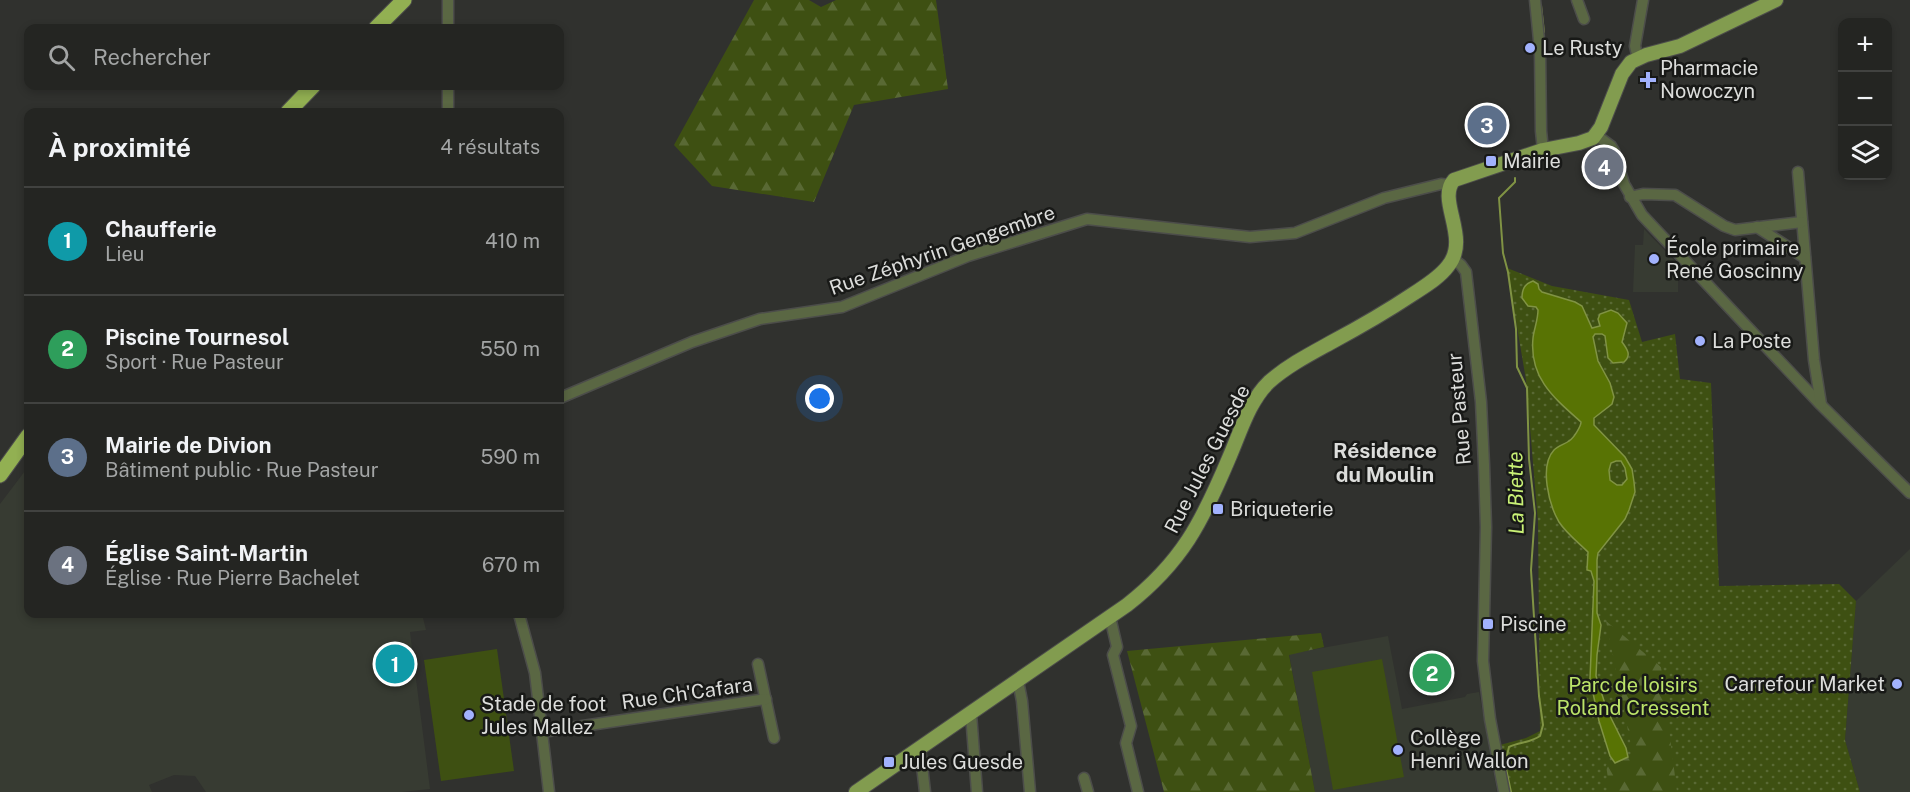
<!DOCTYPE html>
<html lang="fr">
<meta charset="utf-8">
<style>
body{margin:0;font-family:"Public Sans",sans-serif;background:#2c2d2a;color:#f1f3f6}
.controls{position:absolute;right:18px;top:18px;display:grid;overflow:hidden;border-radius:12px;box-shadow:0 3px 9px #0003}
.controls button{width:54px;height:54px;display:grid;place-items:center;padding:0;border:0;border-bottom:2px solid #414240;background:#242522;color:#f1f3f6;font:30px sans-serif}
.you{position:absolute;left:820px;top:399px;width:21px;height:21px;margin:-15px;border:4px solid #fff;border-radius:50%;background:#1a73e8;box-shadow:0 0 0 9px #1a73e833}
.badge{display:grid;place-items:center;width:39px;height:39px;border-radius:50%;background:#a2b2fd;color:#fff;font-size:20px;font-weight:700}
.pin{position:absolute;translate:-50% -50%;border:3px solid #fff;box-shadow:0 2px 6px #0006}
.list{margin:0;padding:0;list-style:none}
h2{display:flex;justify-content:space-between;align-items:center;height:78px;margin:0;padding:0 24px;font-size:26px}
h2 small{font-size:20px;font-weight:400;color:#a3a5a5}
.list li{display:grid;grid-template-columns:39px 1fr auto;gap:18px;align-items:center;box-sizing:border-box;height:108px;padding:0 24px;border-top:2px solid #414240}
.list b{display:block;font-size:22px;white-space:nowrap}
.list p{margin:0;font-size:20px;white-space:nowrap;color:#a3a5a5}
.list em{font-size:20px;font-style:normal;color:#a3a5a5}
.icon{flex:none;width:33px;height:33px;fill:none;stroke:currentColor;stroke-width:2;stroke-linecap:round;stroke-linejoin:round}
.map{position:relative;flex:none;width:1910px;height:792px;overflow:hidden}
.search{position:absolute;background:#242522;box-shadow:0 3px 9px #0003;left:24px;top:24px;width:540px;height:66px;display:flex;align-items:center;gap:15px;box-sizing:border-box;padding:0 21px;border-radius:12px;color:#a3a5a5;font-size:22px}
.panel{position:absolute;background:#242522;box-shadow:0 3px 9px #0003;left:24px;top:108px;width:540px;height:510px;border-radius:12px}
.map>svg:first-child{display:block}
.built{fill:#373b32}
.green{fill:url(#green-dots)}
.forest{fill:url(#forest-firs)}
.pitch{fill:#3e5012}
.water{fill:#587304;stroke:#809344;stroke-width:1.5;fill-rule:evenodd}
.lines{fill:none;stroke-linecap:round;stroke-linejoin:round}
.stream{stroke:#809344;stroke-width:2}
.minor-casing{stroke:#4c4d4a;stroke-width:13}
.major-casing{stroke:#4c4d4a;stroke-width:16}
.highway-casing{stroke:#4c4d4a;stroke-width:17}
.minor{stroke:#5a6743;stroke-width:10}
.major{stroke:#829c4f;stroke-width:14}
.highway{stroke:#92b052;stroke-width:15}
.poi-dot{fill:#a2b2fd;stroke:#181917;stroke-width:2}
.labels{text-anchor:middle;stroke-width:5;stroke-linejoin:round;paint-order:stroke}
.poi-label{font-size:20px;fill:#dcdddb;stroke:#181917;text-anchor:start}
.street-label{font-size:20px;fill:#dcdddb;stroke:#181917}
.park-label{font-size:20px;fill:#bce469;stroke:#181917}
.neighbourhood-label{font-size:21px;font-weight:bold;fill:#dcdddb;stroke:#181917}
.water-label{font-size:21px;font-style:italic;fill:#c9f176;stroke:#181917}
</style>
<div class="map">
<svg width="1910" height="792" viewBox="0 0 1910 792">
<defs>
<pattern id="green-dots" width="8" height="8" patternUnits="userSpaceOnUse" patternTransform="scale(1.5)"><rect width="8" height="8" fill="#3e5012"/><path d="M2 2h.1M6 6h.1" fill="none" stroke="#596934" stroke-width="1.8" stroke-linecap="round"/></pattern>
<pattern id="forest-firs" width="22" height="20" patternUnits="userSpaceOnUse" patternTransform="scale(1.5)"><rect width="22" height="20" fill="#3e5012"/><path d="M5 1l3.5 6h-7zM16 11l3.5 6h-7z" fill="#596934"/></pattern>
</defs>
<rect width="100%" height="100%" fill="#30312e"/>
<g class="built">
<path d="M1644,229L1678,264V292H1633L1635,245H1643Z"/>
<path d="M28,467V614H422L426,630L410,632L430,789L402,792H206L195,776L174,775L149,785L152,792H0V504Z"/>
<path d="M1910,549V792H1860L1845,740L1856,601Z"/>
<path d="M1388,636L1402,709L1465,697L1467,694L1479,692L1497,792H1315L1289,654Z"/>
</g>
<path class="green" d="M1507,268L1552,286L1629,300L1642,342L1675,334L1680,379L1711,383L1719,586L1839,584L1856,601L1845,740L1860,792H1509L1500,745L1526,738L1540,731L1538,522L1526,380Z"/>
<g class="forest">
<path d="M754,0H809L821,7L836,0H936L948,89L854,105L814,202L712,186L674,145Z"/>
<path d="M1606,621L1661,667L1677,792H1610L1606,765L1633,755Z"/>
<path d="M1321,633L1324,647L1289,655L1315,792H1164L1127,651Z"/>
</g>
<g class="pitch">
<path d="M497,649L514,771L441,781L424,660Z"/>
<path d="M1382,659L1404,777L1333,790L1312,672Z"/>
</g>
<path class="water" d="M1533,281L1538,284L1539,289L1542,292L1575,302L1582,306L1592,328L1600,326L1598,319L1600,314L1611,310L1618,313L1627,323L1622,342C1627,349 1632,355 1624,362L1613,363L1608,358L1605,336L1602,334H1595L1593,337L1598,361L1610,383L1614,397L1612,404L1594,418V425L1625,457L1632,469L1634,482L1635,492L1629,510L1625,519L1598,553L1597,560V613L1601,625L1597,655L1596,676L1607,710L1626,748L1628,757L1615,763L1610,756L1599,721L1590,679L1594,581L1591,571L1587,570L1588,552C1578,542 1567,534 1559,522C1549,505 1539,466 1554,450C1558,446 1565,444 1569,441C1574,438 1581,426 1581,422C1554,398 1529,378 1533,338C1534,329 1538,320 1538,310L1536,307L1528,306L1522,298C1522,290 1524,284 1533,281ZM1616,461H1621L1625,468L1627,479L1622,485H1617L1610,480L1609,470L1611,463Z"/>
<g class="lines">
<g class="stream">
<path d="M1541,5L1544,32"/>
<path d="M1511,792L1505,764L1509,747C1519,742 1530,743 1540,736L1543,725L1539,696L1531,570L1535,513L1529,459L1527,388L1517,367L1516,329L1508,272L1503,253L1499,198L1515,182V178"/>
</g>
<g class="minor-casing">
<g id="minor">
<path d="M1535,0L1540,50L1541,131L1543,150"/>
<path d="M1577,0L1584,19"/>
<path d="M448,28V0"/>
<path d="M1638,59L1635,46L1643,0"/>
<path d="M448,86V112"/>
<path d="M1596,135L1611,146L1614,151L1624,184L1642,215L1821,405L1910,493"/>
<path d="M1798,172L1814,360L1821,404"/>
<path d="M1630,197L1643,194L1675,195L1724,226L1735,230L1802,222"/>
<path d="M1757,227L1805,258"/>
<path d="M1453,259L1461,265L1466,272L1481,402L1484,465L1486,527L1483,661L1490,719L1504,792"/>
<path d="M560,398L692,342L760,319L842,307L968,256L1087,219L1250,237L1295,233L1384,198L1441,184L1450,185"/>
<path d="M519,614L535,673L549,792"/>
<path d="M1110,617L1117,647L1113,655L1131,726L1126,743L1138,792"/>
<path d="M758,664L774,738"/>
<path d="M1018,681L1022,701L1030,792"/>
<path d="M971,714L977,792"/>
<path d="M542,732L766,699"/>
<path d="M920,748L925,792"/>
<path d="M1084,778L1088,792"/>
</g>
</g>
<g class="major-casing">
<path id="major" d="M856,792L1127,605C1182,562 1202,522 1229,458C1240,433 1249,401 1269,382C1287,366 1310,354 1330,343C1358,328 1386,312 1413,294C1425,286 1439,278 1448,266C1471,238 1436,200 1454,180L1543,150L1579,143L1593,138L1601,127L1622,74L1631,62L1646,55L1680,46L1776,0"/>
</g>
<g class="highway-casing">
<g id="highway">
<path d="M376,28L404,0"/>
<path d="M288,112L313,86"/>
<path d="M0,475L28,436"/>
</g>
</g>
<use href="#minor" class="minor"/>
<use href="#major" class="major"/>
<use href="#highway" class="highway"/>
</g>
<g class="poi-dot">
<circle cx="1530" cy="48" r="6"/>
<path d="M1645 71h6v6h6v6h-6v6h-6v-6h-6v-6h6z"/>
<rect x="1485" y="155" width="12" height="12" rx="3"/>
<circle cx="1654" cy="259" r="6"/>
<circle cx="1700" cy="341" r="6"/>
<rect x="1212" y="503" width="12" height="12" rx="3"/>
<rect x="1482" y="618" width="12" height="12" rx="3"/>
<circle cx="1897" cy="684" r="6"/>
<circle cx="469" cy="715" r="6"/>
<circle cx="1398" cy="750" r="6"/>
<rect x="883" y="756" width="12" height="12" rx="3"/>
</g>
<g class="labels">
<g class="poi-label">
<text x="1542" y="55">Le Rusty</text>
<text x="1660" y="75">Pharmacie<tspan x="1660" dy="23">Nowoczyn</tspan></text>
<text x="1503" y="168">Mairie</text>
<text x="1666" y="255">École primaire<tspan x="1666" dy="23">René Goscinny</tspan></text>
<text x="1712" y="348">La Poste</text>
<text x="1230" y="516">Briqueterie</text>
<text x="1500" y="631">Piscine</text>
<text x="1885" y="691" text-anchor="end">Carrefour Market</text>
<text x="481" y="711">Stade de foot<tspan x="481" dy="23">Jules Mallez</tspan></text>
<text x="1410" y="745">Collège<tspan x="1410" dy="23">Henri Wallon</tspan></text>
<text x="901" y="769">Jules Guesde</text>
</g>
<g class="street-label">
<text transform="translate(942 250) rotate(-19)" y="7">Rue Zéphyrin Gengembre</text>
<text transform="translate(1459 409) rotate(-95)" y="7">Rue Pasteur</text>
<text transform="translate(1207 459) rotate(-63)" y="7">Rue Jules Guesde</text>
<text transform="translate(687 693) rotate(-8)" y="7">Rue Ch'Cafara</text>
</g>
<g class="park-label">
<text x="1633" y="692">Parc de loisirs<tspan x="1633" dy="23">Roland Cressent</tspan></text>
</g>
<g class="neighbourhood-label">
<text x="1385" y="458">Résidence<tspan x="1385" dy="24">du Moulin</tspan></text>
</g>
<g class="water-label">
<text transform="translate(1516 493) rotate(-91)" y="7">La Biette</text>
</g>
</g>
</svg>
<div class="controls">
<button>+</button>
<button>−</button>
<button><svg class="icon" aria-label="layers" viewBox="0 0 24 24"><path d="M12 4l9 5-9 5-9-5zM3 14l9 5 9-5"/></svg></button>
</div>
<div class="you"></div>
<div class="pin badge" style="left:395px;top:664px;background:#0f9aa8">1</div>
<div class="pin badge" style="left:1432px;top:673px;background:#2e9e5b">2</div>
<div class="pin badge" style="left:1487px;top:125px;background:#5c6f8a">3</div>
<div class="pin badge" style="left:1604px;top:167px;background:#6b7280">4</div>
<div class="search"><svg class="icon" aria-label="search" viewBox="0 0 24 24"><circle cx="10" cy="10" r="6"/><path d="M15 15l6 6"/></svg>Rechercher</div>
<section class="panel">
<h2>À proximité<small>4 résultats</small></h2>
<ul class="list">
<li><span class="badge" style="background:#0f9aa8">1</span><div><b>Chaufferie</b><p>Lieu</p></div><em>410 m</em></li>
<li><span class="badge" style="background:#2e9e5b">2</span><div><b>Piscine Tournesol</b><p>Sport · Rue Pasteur</p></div><em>550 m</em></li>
<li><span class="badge" style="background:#5c6f8a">3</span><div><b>Mairie de Divion</b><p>Bâtiment public · Rue Pasteur</p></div><em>590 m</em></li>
<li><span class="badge" style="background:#6b7280">4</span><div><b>Église Saint-Martin</b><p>Église · Rue Pierre Bachelet</p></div><em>670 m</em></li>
</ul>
</section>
</div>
